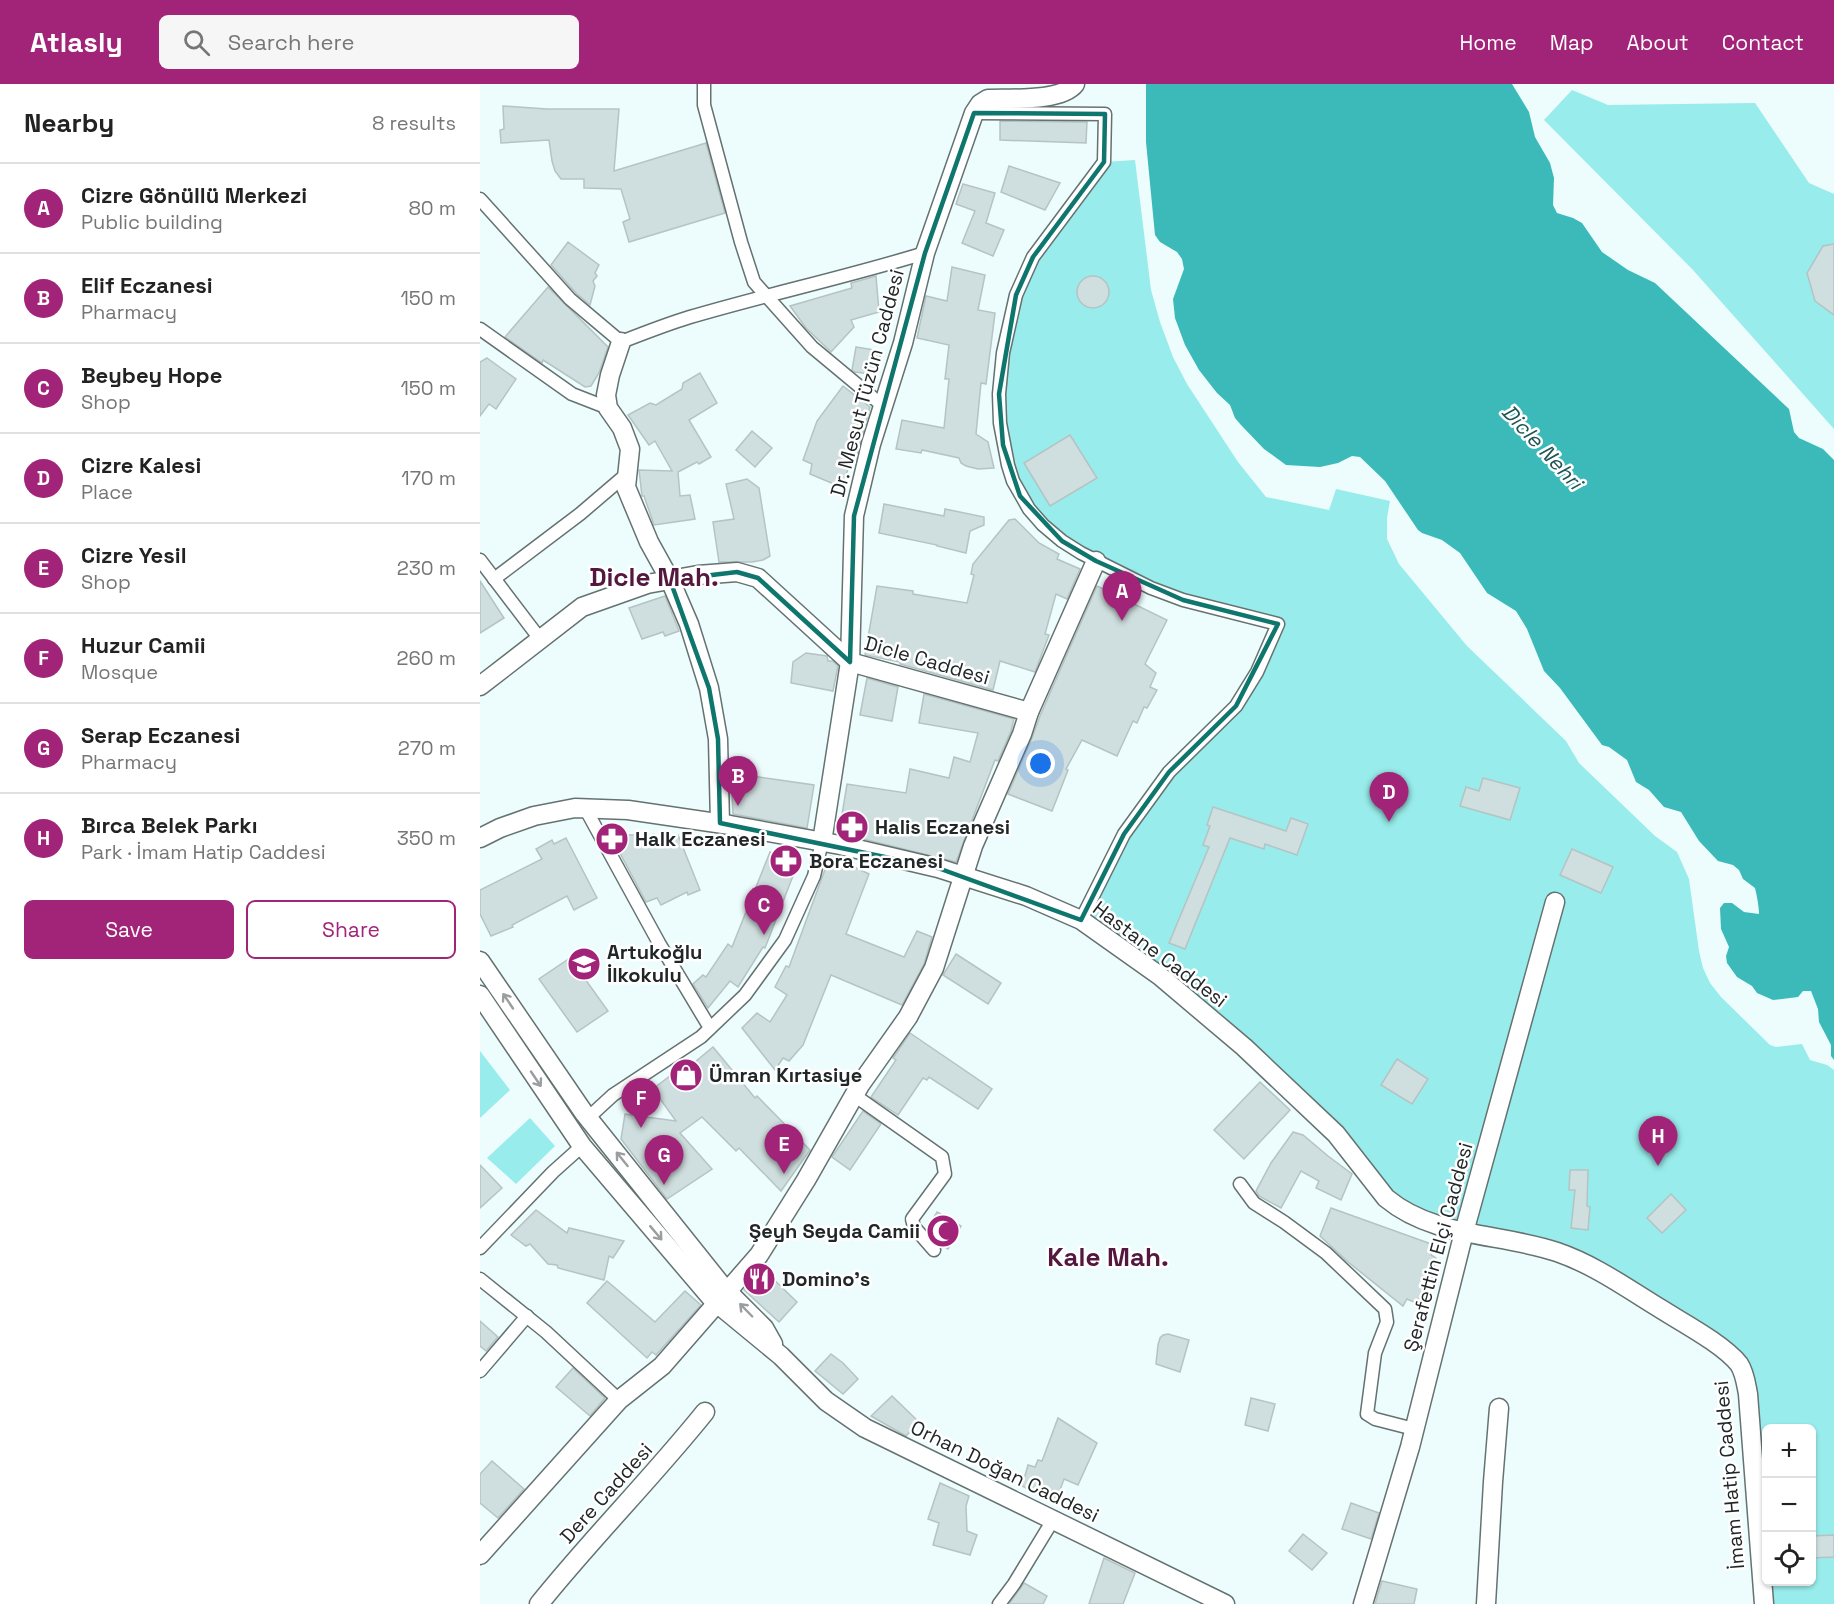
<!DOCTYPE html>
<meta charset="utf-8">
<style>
body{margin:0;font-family:"Space Grotesk",sans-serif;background:#f6f6f6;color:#222}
.controls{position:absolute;right:18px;bottom:18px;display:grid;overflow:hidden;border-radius:9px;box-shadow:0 2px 4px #0004}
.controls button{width:54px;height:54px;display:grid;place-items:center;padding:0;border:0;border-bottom:2px solid #e0e0e0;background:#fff;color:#222;font:30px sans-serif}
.you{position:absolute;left:561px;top:680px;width:21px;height:21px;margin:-15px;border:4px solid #fff;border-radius:50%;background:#1a73e8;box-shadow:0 0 0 9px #1a73e833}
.badge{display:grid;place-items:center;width:39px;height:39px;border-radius:50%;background:#a12478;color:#fff;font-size:20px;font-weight:700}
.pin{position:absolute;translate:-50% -50px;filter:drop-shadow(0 2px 3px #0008)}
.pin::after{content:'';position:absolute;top:32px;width:21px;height:18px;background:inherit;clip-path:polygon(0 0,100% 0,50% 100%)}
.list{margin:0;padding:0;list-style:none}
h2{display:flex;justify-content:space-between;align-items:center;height:78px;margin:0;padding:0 24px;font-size:26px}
h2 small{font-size:20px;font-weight:400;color:#767676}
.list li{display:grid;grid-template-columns:39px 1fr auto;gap:18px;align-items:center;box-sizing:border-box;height:90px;padding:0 24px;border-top:2px solid #e0e0e0}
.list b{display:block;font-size:22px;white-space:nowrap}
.list p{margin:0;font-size:20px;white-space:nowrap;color:#767676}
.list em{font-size:20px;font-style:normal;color:#767676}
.actions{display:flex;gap:12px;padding:18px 24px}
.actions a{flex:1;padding:14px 0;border:2px solid #a12478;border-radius:9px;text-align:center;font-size:21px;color:#a12478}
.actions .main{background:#a12478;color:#fff}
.icon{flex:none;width:33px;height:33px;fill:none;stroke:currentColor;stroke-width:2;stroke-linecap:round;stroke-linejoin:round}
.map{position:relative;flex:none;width:1354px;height:1520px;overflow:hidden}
header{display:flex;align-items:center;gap:36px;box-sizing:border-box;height:84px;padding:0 30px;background:#a12478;color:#fff}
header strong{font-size:28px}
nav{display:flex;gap:33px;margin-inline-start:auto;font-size:21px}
.search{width:420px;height:54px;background:#f6f6f6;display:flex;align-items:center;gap:15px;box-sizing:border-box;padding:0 21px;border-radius:9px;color:#767676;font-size:22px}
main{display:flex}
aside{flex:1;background:#fff}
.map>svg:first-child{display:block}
.green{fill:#98eceb;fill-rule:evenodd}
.water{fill:#3cbaba}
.building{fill:#cfdede;stroke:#b5c3c3;stroke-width:1.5}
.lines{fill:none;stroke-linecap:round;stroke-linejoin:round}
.street-casing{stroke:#647271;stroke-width:15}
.secondary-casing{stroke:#647271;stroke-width:21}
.street{stroke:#fff;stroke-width:12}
.secondary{stroke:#fff;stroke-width:18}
.oneway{stroke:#9b9e9e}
.marked{fill:none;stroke:#0f766e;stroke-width:4.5;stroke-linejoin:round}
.labels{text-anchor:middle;stroke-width:5;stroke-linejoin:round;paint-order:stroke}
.street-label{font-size:20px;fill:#212727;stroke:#fff}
.poi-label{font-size:20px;font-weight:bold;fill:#212727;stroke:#fff;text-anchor:start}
.water-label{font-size:21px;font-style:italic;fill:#205554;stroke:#fff}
.district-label{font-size:26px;font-weight:bold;fill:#54183e;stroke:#fff}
</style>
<header>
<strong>Atlasly</strong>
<div class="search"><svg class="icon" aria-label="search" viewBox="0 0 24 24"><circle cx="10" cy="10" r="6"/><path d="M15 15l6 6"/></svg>Search here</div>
<nav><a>Home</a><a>Map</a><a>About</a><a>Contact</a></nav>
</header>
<main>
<aside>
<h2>Nearby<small>8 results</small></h2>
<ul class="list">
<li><span class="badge">A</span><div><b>Cizre Gönüllü Merkezi</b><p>Public building</p></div><em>80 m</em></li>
<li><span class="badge">B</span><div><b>Elif Eczanesi</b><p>Pharmacy</p></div><em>150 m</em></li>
<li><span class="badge">C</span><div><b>Beybey Hope</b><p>Shop</p></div><em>150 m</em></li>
<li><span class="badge">D</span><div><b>Cizre Kalesi</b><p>Place</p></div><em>170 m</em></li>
<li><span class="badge">E</span><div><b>Cizre Yesil</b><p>Shop</p></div><em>230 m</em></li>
<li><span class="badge">F</span><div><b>Huzur Camii</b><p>Mosque</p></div><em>260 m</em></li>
<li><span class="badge">G</span><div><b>Serap Eczanesi</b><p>Pharmacy</p></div><em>270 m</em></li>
<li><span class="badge">H</span><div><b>Bırca Belek Parkı</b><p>Park · İmam Hatip Caddesi</p></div><em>350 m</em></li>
</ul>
<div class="actions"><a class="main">Save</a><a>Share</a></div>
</aside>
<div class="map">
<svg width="1354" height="1520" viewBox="0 0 1354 1520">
<rect width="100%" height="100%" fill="#edfcfc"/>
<g class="green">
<path d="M1092,6L1128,21L1275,19L1329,99L1354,110V345L1213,186L1064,36Z"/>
<path d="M655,76L671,206L680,238L693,273L707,300L758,378L786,413L849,426L856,405L910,417L907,434V455L919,480L987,562L1086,657L1099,679L1175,752L1197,768L1209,795L1219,867L1223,884L1230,899L1241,913L1290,961L1296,963L1322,960L1330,976L1347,981L1354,986V1520H1284L1263,1286L1109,1182L937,1132L856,1050L601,836L644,750L689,688L756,622L798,540L742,527L601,469L540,412L519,310L543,193L624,78ZM1286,1344H1332V1498H1286Z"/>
<path d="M0,967L30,1006L0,1034Z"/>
<path d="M50,1034L75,1062L36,1100L7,1074Z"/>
</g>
<path class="water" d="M666,0H1032L1049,28L1055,53L1070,79L1074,94L1073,121L1077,129L1093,134L1102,139L1122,168L1148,186L1175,199L1309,325L1314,348L1319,354L1343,365L1354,376V976L1351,972V961L1339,938L1338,925L1331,907H1323L1318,913L1293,916L1277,909L1272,902L1257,893L1247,879L1246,872L1249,863L1241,845L1240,824L1244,819H1252L1264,828L1279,830C1279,823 1277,812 1275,804L1263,795L1259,786L1253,781L1238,777L1219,757L1201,728L1184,723L1169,706L1156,698L1147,676L1129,663L1122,661L1080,604L1064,587L1047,545L1036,527L1007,509L980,469L962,456L942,449L938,446L905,397L880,373L872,372L858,379L840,383L806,381L784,365L761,341L755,334L750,321L737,309L719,286L705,261L695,234L693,215L704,185L702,175L697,168L680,158L675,151L666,58Z"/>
<g class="building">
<path d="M23,22L67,25H139L134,87L226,59L245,129L149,158L143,138L150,135L141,105L104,104V95H81L75,87L72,77L69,56L21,59L20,46L24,45Z"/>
<path d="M520,37L607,38L606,59L520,56Z"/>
<path d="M529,82L580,99L565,126L521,108Z"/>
<path d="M483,100L515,109L506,139L524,146L513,172L482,159L495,127L476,120Z"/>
<path d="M88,158L119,181L115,189L117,192L113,197L115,202L110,221L96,209L71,181Z"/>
<path d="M1354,160V231L1335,217L1327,189L1343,162Z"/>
<path d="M472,183L505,191L498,226L515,229L506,300L501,299L496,350L508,358L514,384L498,385L486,382L481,379L479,374L442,366L441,369L416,365L422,336L464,344L469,295H465L469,261L437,254L446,212L467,217Z"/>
<path d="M396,192L399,228L371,236L374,243L351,268L326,244L310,222L372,204L371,199Z"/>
<circle cx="613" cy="208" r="16"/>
<path d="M68,203L128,263L119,289L111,302L105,303L63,276L62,279L25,253Z"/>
<path d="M376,263L401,267L397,291L375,288L372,286Z"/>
<path d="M7,274L36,295L16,325L9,320L0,332V278Z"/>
<path d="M220,289L237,319L209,336L231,373L219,380L217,378L198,388L200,412L210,411L215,435L174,441L164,412H162L159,386L192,387L175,357L169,361L148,331L170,319L176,321L202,305L203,299Z"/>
<path d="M363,302L390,323L376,374L373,373L361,403L330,390L332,380L323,376L337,337Z"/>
<path d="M272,347L292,364L275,383L256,366Z"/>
<path d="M590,351L617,394L570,422L544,379Z"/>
<path d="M267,395L279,404L290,472L283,476L272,478H239L233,438L254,435L246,400Z"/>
<path d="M404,420L464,432L465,425L504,433V441L490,447L486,469L457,462V461L399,449Z"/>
<path d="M535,435L559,459L579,470L577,475L600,485L587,515L576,510L565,550L569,551L555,588L520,577L513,606L420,580V578L385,571L397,502L433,507V510L487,519L494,491L491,490L493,480L529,436Z"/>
<path d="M0,497L24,534L0,549Z"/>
<path d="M617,502L687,536L665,580L676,589L670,603L677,606L667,624L664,623L657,639L653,637L637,672L602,656L586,685L588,686L572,727L528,710L552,654L560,632Z"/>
<path d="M185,512L199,547L185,552L183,548L162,555L149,524Z"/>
<path d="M326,569L347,572L348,577H353L358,582L353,607L311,599L313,578Z"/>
<path d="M387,594L418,603L412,637L380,631Z"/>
<path d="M444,610L534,635L531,647L518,677L515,676L476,778L359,749L367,700L426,709L430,685L469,694L474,673L490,678L498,649L439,639Z"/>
<path d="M251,689L334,701L327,744L253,730Z"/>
<path d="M1003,694L1040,704L1030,736L980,722L986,703L999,707Z"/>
<path d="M733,723L806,747L811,734L828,740L817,771L785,760L784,765L750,754L705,865L689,859L729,763L723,761L730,742L727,741Z"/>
<path d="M174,750L176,754L183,751L185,754L198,751L220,806L208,811L207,808L181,821L177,814L166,818L132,754L140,751H159L160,753Z"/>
<path d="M86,754L117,814L94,826L87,812L32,841L33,843L11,852L0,830V806L62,775L56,765L72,756L74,760Z"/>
<path d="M1092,765L1133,783L1121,809L1080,791Z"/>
<path d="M290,768L318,779L285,864L283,863L258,903L250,897L228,924L213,900L223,891L226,893L248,860L252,863Z"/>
<path d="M350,772L389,790L366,850L424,873L437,847L452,853L444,880L422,921L351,891L323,961L309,977L303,974L295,986L262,944L277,929L290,938L307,911L295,903L306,882L309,883Z"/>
<path d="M476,870L521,899L508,920L463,891Z"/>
<path d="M90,874L128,927L97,948L59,895Z"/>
<path d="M430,949L512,1005L498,1025L449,993L447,996L443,994L418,1031L391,1013L416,976L413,974Z"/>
<path d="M233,963L275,1014L277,1012L330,1066L301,1107L259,1064L256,1067L222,1033L200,1049L232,1085L187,1115L141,1055L145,1030L196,1037L173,1005L195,988L198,992Z"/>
<path d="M917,975L948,995L932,1020L901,1001Z"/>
<path d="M780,998L810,1026L764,1075L734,1046Z"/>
<path d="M383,1027L401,1040L370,1086L352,1073Z"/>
<path d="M813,1048L823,1051L848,1072L872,1090L861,1116L836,1104L839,1097L821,1087L801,1124L779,1112L776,1107L791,1079Z"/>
<path d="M0,1081L22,1104L0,1124Z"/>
<path d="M1090,1086H1108L1107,1122L1110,1123L1108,1146L1091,1144L1095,1106H1089Z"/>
<path d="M1191,1110L1206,1126L1182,1149L1167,1134Z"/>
<path d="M851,1124L954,1161L951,1171L956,1174L953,1189L956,1191L947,1210L944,1208L936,1219L927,1215L923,1222L868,1178L840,1152Z"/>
<path d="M56,1126L87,1149L89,1144L144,1157L133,1174L129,1172L124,1196L78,1184L77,1181L68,1180L50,1160L46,1162L31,1151Z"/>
<path d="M457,1128L481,1142L468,1165L460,1160L447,1145Z"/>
<path d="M282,1184L317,1218L299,1238L264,1206Z"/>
<path d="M127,1197L175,1238L205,1207L221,1221L176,1271L172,1268L167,1274L107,1219Z"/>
<path d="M0,1237L18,1253L6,1267L0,1262Z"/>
<path d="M688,1250L709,1256L700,1288L676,1280L678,1261L680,1254L683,1251Z"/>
<path d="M351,1270L363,1279L378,1295L363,1310L335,1287Z"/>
<path d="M93,1284L125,1314L110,1332L76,1303Z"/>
<path d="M412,1312L439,1338L426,1352L391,1332Z"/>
<path d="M771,1314L795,1320L788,1347L765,1341Z"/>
<path d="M578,1334L617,1359L598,1401L584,1395L575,1420L542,1402L548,1381L555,1383L558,1376L562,1377Z"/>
<path d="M12,1377L44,1405L18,1434L0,1419V1390Z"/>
<path d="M460,1399L489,1412L486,1422L487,1447L497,1451L490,1471L453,1461L459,1439L448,1435Z"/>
<path d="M871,1419L899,1429L891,1455L862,1445Z"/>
<path d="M823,1450L847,1469L832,1486L809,1467Z"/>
<path d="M1354,1451V1473L1332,1474V1452Z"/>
<path d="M624,1474L655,1489L643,1520H609Z"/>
<path d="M902,1497L937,1505L934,1520H895Z"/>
<path d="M544,1499L567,1512L563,1520H529Z"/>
</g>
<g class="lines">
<g class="street-casing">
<g id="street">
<path d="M224,0V21L261,158L274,198L332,263L403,322"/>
<path d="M494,29L625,30L624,78L553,173L536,211L523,269L519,310L520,339L528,381L533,397L549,425L563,441L582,457L601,469L671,504L703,516L798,540L777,588L756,622L689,688L644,750L601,836"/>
<path d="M0,115L90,215L141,258C164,249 187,240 210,233C288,210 367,193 445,169"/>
<path d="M0,245L92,310L128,324"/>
<path d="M0,476L60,555"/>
<path d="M14,495L100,430L148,389"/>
<path d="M105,724L179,859L230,944"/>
<path d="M374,1011L462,1073L465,1090L432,1135L434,1143L454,1166"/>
<path d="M108,1034L133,1011L221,953L265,911L305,856L334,792L342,758"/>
<path d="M760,1100L774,1119L804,1138L846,1169L905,1225L907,1238L895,1269L887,1330L895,1335L934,1345"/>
<path d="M0,1164L73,1088L102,1062"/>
<path d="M0,1195L66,1248L139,1316"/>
<path d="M0,1287L47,1232"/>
<path d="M519,1520L534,1500L573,1436"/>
</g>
</g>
<g class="secondary-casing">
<g id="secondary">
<path d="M141,258L130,291L126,311L128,324L142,344L150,365L146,403L169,458L190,496L209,540L229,604L238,655L240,739"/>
<path d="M0,602L102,523L167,500L218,491L257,488L278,494L370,578L549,628"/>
<path d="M0,754L20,744L54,732L95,724L148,726L250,741L360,761L458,784L546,812L601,836L680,892L764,963L856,1050L906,1114C954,1154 1021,1149 1077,1168C1115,1181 1148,1205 1181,1225C1203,1239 1243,1260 1259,1280C1265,1289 1266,1300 1268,1310L1284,1520"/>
<path d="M342,758L370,578L374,432L391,360L423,259L445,169L494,29L500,20L508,15C529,14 581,18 595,0"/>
<path d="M0,877L104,1029L243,1203L284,1244L293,1260"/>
<path d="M0,911L102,1062L233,1216L301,1272L346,1317L385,1344L745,1520"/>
<path d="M0,1471L139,1316L182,1282L279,1171L326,1096L380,1001L428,933L454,884L493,762L542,650L549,628L616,477"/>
<path d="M59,1520C112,1454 172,1394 225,1328"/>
<path d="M883,1520L930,1363L984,1148L1075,818"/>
<path d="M1006,1520L1013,1398L1019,1324"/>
</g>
</g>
<use href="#street" class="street"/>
<use href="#secondary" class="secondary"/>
</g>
<defs><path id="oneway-shaft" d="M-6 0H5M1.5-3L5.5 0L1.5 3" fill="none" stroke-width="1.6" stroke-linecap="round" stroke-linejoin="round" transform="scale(1.5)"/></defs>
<g class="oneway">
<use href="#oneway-shaft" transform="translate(28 917) rotate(-124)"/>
<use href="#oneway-shaft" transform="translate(56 995) rotate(56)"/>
<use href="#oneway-shaft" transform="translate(142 1075) rotate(-129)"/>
<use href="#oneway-shaft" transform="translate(176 1149) rotate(50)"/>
<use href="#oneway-shaft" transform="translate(266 1226) rotate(-134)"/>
</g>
<path class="marked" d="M494,29L625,30L624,78L553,173L536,211L519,310L523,361L540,412L582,457L616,477L703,516L798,540L756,622L689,688L644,750L601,836L458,784L240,739L238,655L229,604L190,496L257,488L278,494L370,578L374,432L445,169Z"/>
<defs>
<g id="pharmacy-disc" transform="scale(1.725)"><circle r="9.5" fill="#a12478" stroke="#fff"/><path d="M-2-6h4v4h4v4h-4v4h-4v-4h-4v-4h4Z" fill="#fff"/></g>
<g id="school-disc" transform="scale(1.725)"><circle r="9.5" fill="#a12478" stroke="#fff"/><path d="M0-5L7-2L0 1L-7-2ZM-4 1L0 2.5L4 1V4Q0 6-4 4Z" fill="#fff"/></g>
<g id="shop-disc" transform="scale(1.725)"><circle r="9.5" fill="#a12478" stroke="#fff"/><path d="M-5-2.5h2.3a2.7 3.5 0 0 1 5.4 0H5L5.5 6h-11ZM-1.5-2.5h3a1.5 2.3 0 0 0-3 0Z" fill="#fff"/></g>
<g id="mosque-disc" transform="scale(1.725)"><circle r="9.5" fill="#a12478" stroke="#fff"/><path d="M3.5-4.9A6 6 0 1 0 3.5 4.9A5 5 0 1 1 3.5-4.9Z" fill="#fff"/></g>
<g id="restaurant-disc" transform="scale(1.725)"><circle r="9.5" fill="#a12478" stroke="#fff"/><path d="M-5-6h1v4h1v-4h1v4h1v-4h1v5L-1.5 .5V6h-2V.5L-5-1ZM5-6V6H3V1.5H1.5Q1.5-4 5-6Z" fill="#fff"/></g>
</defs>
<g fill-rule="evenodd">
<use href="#pharmacy-disc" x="372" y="743"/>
<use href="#pharmacy-disc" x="132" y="755"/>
<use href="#pharmacy-disc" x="306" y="777"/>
<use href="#school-disc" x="104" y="880"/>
<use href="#shop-disc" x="206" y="991"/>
<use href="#mosque-disc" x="463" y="1147"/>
<use href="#restaurant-disc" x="279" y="1195"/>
</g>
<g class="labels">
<g class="street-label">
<text transform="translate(387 299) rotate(-75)" y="7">Dr. Mesut Tüzün Caddesi</text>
<text transform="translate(447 576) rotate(16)" y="7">Dicle Caddesi</text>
<text transform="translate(680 870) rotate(37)" y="7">Hastane Caddesi</text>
<text transform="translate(958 1163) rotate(-75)" y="7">Şerafettin Elçi Caddesi</text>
<text transform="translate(525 1387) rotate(26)" y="7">Orhan Doğan Caddesi</text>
<text transform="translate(1249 1391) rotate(-95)" y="7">İmam Hatip Caddesi</text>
<text transform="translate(126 1409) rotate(-48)" y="7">Dere Caddesi</text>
</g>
<g class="poi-label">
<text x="395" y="750">Halis Eczanesi</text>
<text x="155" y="762">Halk Eczanesi</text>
<text x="329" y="784">Bora Eczanesi</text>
<text x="127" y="875">Artukoğlu<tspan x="127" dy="23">İlkokulu</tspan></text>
<text x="229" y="998">Ümran Kırtasiye</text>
<text x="440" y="1154" text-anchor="end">Şeyh Seyda Camii</text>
<text x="302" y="1202">Domino's</text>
</g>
<g class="water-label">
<text transform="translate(1062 363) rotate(47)" y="7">Dicle Nehri</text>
</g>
<g class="district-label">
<text x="174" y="502">Dicle Mah.</text>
<text x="628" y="1182">Kale Mah.</text>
</g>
</g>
</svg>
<div class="controls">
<button>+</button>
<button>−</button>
<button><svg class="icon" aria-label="locate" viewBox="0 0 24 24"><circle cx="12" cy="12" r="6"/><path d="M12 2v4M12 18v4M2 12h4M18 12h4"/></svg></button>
</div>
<div class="you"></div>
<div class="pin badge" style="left:642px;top:537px">A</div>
<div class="pin badge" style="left:258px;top:722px">B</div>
<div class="pin badge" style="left:284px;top:851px">C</div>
<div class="pin badge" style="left:909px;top:738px">D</div>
<div class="pin badge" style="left:304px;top:1090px">E</div>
<div class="pin badge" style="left:161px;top:1044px">F</div>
<div class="pin badge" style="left:184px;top:1101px">G</div>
<div class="pin badge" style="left:1178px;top:1082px">H</div>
</div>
</main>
